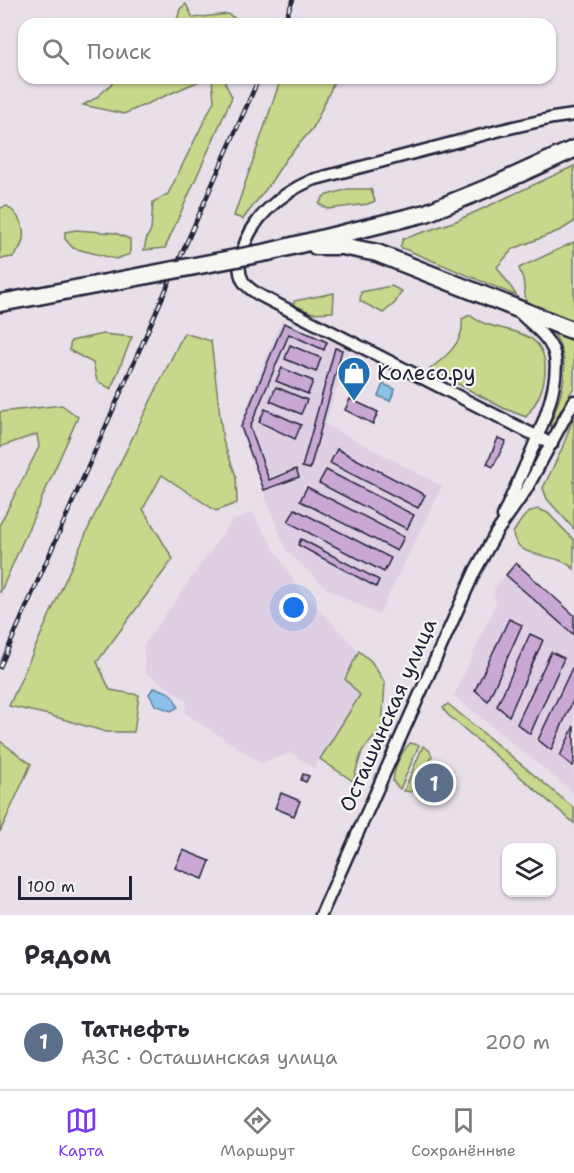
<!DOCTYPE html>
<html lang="ru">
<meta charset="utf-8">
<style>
body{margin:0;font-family:"Shantell Sans",sans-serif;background:#f7f7f7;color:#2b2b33}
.controls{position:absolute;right:18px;bottom:18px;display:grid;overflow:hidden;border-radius:12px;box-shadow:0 2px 4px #0004}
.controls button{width:54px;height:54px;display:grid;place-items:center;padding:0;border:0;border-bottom:2px solid #e1e1e2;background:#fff;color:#2b2b33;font:30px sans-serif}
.scale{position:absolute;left:18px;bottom:15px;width:114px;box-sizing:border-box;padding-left:6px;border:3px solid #22223b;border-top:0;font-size:16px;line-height:21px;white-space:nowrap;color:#22223b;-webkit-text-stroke:4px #f6f6f2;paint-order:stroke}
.you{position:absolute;left:294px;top:608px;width:21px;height:21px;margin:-15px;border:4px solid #fff;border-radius:50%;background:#1a73e8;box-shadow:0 0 0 9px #1a73e833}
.badge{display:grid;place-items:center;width:39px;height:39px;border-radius:50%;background:#7c3aed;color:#fff;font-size:20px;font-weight:700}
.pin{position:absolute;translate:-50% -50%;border:3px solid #fff;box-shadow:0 2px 6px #0006}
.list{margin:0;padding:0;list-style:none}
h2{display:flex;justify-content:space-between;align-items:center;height:78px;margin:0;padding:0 24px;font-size:26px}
h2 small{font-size:20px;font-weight:400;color:#7c7c81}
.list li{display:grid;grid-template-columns:39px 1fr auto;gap:18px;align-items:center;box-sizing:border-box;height:96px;padding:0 24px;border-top:2px solid #e1e1e2}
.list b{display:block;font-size:22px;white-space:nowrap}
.list p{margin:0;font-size:20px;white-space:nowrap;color:#7c7c81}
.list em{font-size:20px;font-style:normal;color:#7c7c81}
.icon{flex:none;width:33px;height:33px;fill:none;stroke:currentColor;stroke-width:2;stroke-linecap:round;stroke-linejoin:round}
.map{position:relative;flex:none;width:574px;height:915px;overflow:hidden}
.search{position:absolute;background:#fff;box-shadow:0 2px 4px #0004;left:18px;right:18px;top:18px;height:66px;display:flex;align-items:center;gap:15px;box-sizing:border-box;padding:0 21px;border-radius:18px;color:#7c7c81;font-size:22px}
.sheet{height:174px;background:#fff}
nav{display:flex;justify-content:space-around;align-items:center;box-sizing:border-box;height:84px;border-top:2px solid #e1e1e2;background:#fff;font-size:16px;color:#7c7c81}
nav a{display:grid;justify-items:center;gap:3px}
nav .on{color:#7c3aed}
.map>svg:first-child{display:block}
.built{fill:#dfcfe3}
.green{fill:#c7d78b;stroke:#747c63;stroke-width:1.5}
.water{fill:#8ac1e8;stroke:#6081a3;stroke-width:1.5}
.building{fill:#c9a9d4;stroke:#22223b;stroke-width:1.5}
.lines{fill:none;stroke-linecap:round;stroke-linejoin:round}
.minor-casing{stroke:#22223b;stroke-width:15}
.highway-casing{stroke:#22223b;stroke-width:21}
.minor{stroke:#f6f6f2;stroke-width:10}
.highway{stroke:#f6f6f2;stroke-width:16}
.rail-casing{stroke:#22223b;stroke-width:4.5}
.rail{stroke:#f6f6f2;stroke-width:2;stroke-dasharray:7;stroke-linecap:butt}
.highway-bridge-casing{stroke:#22223b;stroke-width:21;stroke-linecap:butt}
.highway-bridge{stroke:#f6f6f2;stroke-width:16}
.labels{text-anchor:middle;stroke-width:4.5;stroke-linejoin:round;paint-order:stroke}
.poi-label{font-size:21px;fill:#22223b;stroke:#f6f6f2;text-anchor:start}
.street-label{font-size:21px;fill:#22223b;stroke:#f6f6f2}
</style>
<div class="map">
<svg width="574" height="915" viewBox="0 0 574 915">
<rect width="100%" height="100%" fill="#e8dfe9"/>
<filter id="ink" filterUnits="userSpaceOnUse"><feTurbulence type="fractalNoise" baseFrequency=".0167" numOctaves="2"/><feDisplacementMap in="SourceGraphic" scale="12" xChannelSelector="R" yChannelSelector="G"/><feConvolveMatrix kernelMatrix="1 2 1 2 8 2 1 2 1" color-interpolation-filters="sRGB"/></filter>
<g filter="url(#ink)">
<g class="built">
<path d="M281,320L349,349L325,424L442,486L379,615L327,589L286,550L239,427Z"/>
<path d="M252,512L298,588L359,651L346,679L361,695L314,768L292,753L261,763L185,713L187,701L145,672L143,646L231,522Z"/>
<path d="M516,563L574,615V793L454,696L497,601L493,596L495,587Z"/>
</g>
<g class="green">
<path d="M186,4L193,18L228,14L244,24H176L180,9Z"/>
<path d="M118,78H206L124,114L83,105L96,98Z"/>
<path d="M212,78H227L225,83L232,97L165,248L144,250L147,237L151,230L153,202L168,194L214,101Z"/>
<path d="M281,78H336L313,128L286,159L269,185L243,219L234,216Z"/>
<path d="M574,166V222L561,230L513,249L497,267L517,296L400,247L403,239L456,221Z"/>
<path d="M348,189H371L375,201L368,204L328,209L319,204L324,196Z"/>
<path d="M7,206C25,219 30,240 13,257L0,259V208Z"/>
<path d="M76,230L115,233L130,239V254L116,259L73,248L65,239V232Z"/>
<path d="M574,242V323L526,302L523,279L519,268Z"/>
<path d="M391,286L402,291L395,303L383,313L360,301L361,292Z"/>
<path d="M334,293L333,312L312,313L294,305V301Z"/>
<path d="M470,315C493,336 542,322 545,365C546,386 538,401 526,417L503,408L430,369C447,356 465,341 462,319Z"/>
<path d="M553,332L574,339V387L551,427L550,424C563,393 573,363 553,332Z"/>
<path d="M184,333L211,341L223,441L236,476L237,503L216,511L162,475L143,509L173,559L97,662L110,690L139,695L134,732H106L49,715L9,706L93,518Z"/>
<path d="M103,334L132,337L111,389L97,381L93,363L69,350L71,341Z"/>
<path d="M62,405L78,417L0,593V524L39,447L37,434L0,447V412Z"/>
<path d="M574,416V529L547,499L543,488L561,451Z"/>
<path d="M538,509L548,513L574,540V569C555,550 517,562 513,533C520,522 525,511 538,509Z"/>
<path d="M359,651L371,661L385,683L382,728L362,751L353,781L320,759L360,695L345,679Z"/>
<path d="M448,704L574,808V823L447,714L443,708Z"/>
<path d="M0,741L31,764L0,832Z"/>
<path d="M410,743L419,745L400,789L393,782C394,767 400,754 410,743Z"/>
<path d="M423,746L429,750L432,756L418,787L411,792L404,791Z"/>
</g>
<g class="water">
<path d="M383,384L395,389L390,401L378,396Z"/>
<path d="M153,688C167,690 173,693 178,707L171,711L155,705L149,694Z"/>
</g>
<g class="building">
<path d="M284,323L327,342L324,350L289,334L250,427L269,480L296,469L299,477L264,490L241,427Z"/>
<path d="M290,345L321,358L316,372L285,359Z"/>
<path d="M335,348L342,350L310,469L302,467Z"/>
<path d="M282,368L313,381L308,394L276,381Z"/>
<path d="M276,387L307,400L301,414L270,401Z"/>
<path d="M350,399L378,412L373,424L345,410Z"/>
<path d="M265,409L301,425L295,439L259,422Z"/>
<path d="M498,438L506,441L493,467L487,464Z"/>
<path d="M337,449L425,495L418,508L330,463Z"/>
<path d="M326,470L414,515L407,529L319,483Z"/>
<path d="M307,487L404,537L397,551L300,501Z"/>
<path d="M295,509L391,558L384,572L288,522Z"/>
<path d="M301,539L379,580L376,587L298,545Z"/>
<path d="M516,563L574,615V635L506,575Z"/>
<path d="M509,619L522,625L488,701L475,690Z"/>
<path d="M530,634L543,640L509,716L497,706Z"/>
<path d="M551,652L564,658L530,734L517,724Z"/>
<path d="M572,668L574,669V698L551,750L538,740Z"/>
<path d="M574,726V763L573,766L560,756Z"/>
<path d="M443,766L452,771L444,787L438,784L436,789L425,783L430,772L438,776Z"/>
<path d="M303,774L309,776L306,782L301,780Z"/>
<path d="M281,793L300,801L294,816L275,808Z"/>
<path d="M183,850L210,861L203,879L175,868Z"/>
</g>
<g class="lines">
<g class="minor-casing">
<g id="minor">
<path d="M552,444L265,298C257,294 248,289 243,281C238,272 239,262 242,253C251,218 280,194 312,180L501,130L553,118L574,115"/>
<path d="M503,516C518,477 568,388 553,350C546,334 530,324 519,312"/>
<path d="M321,915L475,571L496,533L526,490L574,401"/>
</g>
</g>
<g class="highway-casing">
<g id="highway">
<path d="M316,246H342L377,253L574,331"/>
<path d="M268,252L426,213L495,185L574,149"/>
<path d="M0,303L38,296"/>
</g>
</g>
<use href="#minor" class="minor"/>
<use href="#highway" class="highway"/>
<g class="rail-casing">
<g id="rail">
<path d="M283,24L293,0"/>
<path d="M0,667L259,78"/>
</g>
</g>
<use href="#rail" class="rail"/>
<g class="highway-bridge-casing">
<path id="highway-bridge" d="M38,296L268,252"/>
</g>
<use href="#highway-bridge" class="highway-bridge"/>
</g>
</g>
<defs>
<g id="shop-pin" transform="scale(1.725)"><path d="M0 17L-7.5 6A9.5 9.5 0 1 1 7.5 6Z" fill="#1f6fb2" stroke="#f6f6f2"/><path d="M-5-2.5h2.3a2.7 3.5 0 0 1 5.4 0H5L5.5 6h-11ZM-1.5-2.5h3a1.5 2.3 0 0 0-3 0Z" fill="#fff"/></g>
</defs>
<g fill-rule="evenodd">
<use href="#shop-pin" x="354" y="373"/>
</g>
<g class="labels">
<g class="poi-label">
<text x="377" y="380">Колесо.ру</text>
</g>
<g class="street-label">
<text transform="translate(388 715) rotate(-66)" y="7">Осташинская улица</text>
</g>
</g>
</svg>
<div class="controls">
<button><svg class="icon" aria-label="layers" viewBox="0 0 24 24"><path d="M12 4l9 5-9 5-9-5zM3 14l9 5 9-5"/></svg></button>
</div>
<div class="scale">100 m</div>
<div class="you"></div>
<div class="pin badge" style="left:434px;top:783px;background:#5c6f8a">1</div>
<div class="search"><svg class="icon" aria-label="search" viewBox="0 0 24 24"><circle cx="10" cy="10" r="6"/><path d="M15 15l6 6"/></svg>Поиск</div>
</div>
<section class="sheet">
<h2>Рядом<small></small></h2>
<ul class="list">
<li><span class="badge" style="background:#5c6f8a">1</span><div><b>Татнефть</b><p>АЗС · Осташинская улица</p></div><em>200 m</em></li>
</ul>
</section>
<nav>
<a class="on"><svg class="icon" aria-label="map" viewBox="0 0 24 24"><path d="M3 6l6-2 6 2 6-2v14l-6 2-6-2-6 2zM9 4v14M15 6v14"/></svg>Карта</a>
<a><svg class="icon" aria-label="directions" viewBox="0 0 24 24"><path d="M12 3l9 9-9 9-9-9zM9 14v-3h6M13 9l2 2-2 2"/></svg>Маршрут</a>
<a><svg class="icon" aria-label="saved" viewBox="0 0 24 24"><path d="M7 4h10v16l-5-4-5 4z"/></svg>Сохранённые</a>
</nav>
